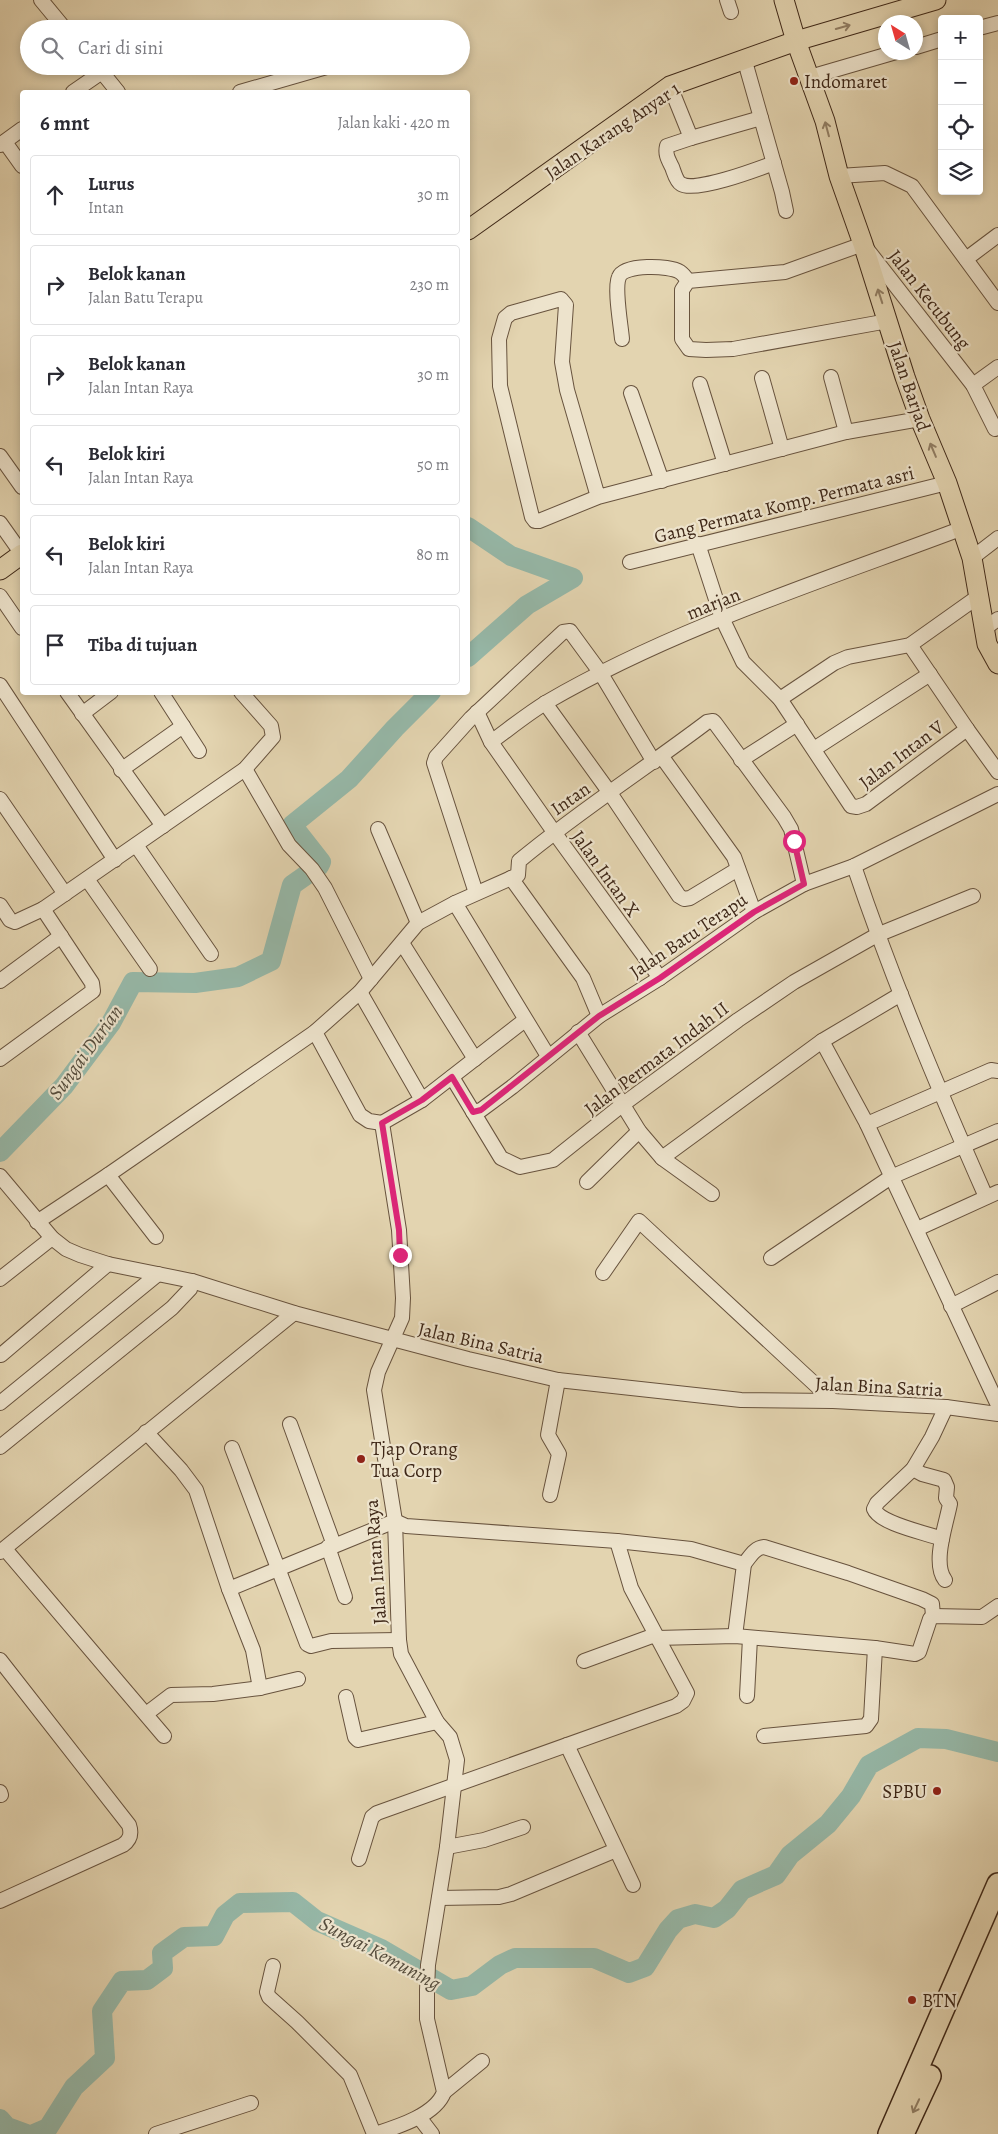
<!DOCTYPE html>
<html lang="id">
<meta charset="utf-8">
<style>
body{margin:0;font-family:Alegreya,serif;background:#f2f2f3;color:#2b2b33}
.controls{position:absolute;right:15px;top:15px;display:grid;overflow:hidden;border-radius:5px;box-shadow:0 2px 8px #0003}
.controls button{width:45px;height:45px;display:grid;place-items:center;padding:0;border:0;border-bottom:1px solid #e1e1e2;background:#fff;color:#2b2b33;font:25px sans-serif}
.compass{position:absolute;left:878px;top:15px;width:45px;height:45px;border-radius:50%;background:#fff;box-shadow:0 2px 8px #0003;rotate:323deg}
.stop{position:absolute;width:15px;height:15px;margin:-11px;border:4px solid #db2777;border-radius:50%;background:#fff}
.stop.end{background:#db2777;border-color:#fff;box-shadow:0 1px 5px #0008}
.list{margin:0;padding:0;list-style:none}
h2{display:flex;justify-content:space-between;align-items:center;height:65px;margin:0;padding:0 20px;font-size:21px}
h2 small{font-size:16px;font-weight:400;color:#7c7c81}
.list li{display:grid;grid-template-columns:32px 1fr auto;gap:15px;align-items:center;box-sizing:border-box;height:80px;margin:0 10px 10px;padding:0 10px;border:1px solid #e1e1e2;border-radius:5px}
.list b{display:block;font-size:19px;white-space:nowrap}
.list p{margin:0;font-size:16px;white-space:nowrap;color:#7c7c81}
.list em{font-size:16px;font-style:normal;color:#7c7c81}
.icon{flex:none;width:28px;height:28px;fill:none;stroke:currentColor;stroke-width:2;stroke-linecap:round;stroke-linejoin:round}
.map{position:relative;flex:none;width:998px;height:2134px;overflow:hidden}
.search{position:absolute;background:#fff;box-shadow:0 2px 8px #0003;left:20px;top:20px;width:450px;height:55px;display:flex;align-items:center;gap:12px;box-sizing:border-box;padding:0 18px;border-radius:28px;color:#7c7c81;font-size:19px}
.panel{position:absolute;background:#fff;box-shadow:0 2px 8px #0003;left:20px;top:90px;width:450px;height:605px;border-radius:5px}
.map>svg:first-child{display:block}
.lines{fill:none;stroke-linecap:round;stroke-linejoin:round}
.river{stroke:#96b8a8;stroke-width:20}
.minor-casing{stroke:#68533e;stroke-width:16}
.major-casing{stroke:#3f2818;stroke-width:21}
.highway-casing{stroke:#3f2818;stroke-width:24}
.minor{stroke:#ede3cc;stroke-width:14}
.major{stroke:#e3d4b0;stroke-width:19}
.highway{stroke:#e3d4b0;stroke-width:21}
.oneway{stroke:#917e64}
.route{stroke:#db2777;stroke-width:6}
.poi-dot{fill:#8f2418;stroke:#ede3cc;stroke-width:2}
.labels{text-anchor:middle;stroke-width:4.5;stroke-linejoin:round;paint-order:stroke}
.poi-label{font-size:19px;fill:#3f2818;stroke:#ede3cc;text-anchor:start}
.street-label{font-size:19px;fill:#3f2818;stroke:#ede3cc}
.water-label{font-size:20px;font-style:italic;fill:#554c3c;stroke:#ede3cc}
</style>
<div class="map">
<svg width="998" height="2134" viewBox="0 0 998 2134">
<rect width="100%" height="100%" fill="#e3d4b0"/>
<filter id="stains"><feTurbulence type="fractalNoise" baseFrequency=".004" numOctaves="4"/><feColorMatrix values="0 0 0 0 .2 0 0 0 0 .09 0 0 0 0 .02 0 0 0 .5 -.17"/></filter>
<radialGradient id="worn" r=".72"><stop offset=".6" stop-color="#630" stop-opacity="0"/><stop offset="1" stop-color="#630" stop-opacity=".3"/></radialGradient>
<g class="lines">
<g class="river">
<path d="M468,527L511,556L573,578L527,605L468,657"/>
<path d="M0,1152L64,1086L111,1023L133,982L195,983L238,977L271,961L292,885L319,866L321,862L292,825L349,779L395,728L431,692"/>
<path d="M0,2119L7,2127L26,2134"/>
<path d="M34,2134L48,2128L74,2087L105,2058L102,2011L122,1981L147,1980L163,1968L162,1953L184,1937L214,1936L225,1915L240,1903L293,1902L317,1921L381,1949L451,1990L472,1986L500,1965L515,1958H594L629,1973L645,1967L668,1930L678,1919L695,1914L714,1918L727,1909L742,1890L776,1875L790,1855L828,1824L851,1796L869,1765L918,1738L946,1739L998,1752"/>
</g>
<g class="minor-casing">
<g id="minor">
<path d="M41,0L65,29"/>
<path d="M727,0L731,12"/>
<path d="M979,28L998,23"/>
<path d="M916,47L942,39"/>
<path d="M744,58L782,192L786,211"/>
<path d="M97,66L118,92"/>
<path d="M810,77L896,52"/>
<path d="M670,86L691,138L667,146C665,154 668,159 672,167C674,172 676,181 681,184C695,193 758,169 774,163"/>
<path d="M73,92L102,72"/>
<path d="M240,92L330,66"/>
<path d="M691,138L761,118"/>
<path d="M5,142L22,166"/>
<path d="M0,145L22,129"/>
<path d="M839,176L885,173L912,186L998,303"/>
<path d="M966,259L998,235"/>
<path d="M888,321L733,349L706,350L689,349L682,339V290L688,281L785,272L863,244L973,385L995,429"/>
<path d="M622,339C621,326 614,288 619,277C624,264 669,265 680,272C683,274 686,278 688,281"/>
<path d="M831,377L846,432"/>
<path d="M762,378L782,449"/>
<path d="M700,384L725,464"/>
<path d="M973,385L998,367"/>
<path d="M631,393L662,481"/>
<path d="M0,456L22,487"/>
<path d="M598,497L567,390L562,362L566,305L561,299L511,313L505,318L499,339L500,386L532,517L535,521H539L598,497L846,432L920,419"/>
<path d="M0,523L22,554"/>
<path d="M698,544L722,618L743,662L780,699L851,806L857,807L866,804L967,729"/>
<path d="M972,558L998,538"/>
<path d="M630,562L947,483"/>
<path d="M0,596L22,628"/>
<path d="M984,629L998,619"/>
<path d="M910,645L967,729L998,772"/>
<path d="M0,685L115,860"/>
<path d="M67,692L163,826"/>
<path d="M161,692L199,751"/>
<path d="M780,699L834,663L848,657L910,645L979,596"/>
<path d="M545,703L610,793L679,896L684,899L690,898L738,869"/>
<path d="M477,712L491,742L554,832L660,978"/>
<path d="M82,714L111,692"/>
<path d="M491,742C509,729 527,714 547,702C674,628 825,580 963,528"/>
<path d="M814,749L930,674"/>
<path d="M662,757L734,857L754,912"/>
<path d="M741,760L797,724"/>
<path d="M245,769L289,845L312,869L325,888L371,979"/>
<path d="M121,770L183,726"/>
<path d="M0,799L65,894"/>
<path d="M378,829L418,923"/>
<path d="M136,845L211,954"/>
<path d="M854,866C892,979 938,1088 986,1197"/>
<path d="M511,878L583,978L599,1016"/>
<path d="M87,879L150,969"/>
<path d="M476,893L434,763L436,757L471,718L563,632L570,631L600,672L654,762"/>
<path d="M455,903L548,1056"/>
<path d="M0,905L10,920L15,922L43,909L245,769L273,737L271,726L241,692"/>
<path d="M402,943L475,1059"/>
<path d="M0,981L61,936"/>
<path d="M360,992L422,1100"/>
<path d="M315,1032L360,1115L369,1121L382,1123"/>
<path d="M578,1032L639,1131L662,1158L822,1041L867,1124L998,1405"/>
<path d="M822,1041L901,994"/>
<path d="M0,1059L93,991L92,983L43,909"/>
<path d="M452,1077L501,1158L520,1167L553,1160L622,1105L738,1020L794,982L877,935L973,896"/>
<path d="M473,1112L481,1110L512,1087L599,1016L660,978L754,912L804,884L854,866L998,794"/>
<path d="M382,1123L422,1100L525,1020"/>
<path d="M867,1124L991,1070L998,1071"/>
<path d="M662,1158L712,1194"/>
<path d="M108,1175L156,1237"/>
<path d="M0,1176L52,1238L66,1249L80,1255L108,1264L192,1281L294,1313L468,1359L558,1380L741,1400L833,1401L946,1407L998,1414"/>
<path d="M587,1182L639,1131"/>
<path d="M37,1222L108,1175L315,1032L360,992L418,923L455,903L518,875L519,861C579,811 645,769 707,722L713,721L715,723L784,817L791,829L804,884"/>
<path d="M917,1229L998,1192"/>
<path d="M771,1258L891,1177L998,1131"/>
<path d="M603,1273L639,1221L833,1401"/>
<path d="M0,1279L52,1238"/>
<path d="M951,1306L998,1282"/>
<path d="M1,1355L108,1264"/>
<path d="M0,1403L158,1274"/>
<path d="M290,1424L334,1545"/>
<path d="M146,1432L181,1470L196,1490L229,1589L395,1521L406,1526L617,1541L691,1549L744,1564L735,1636"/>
<path d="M0,1447L172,1308L190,1289L192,1281"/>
<path d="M232,1448L307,1644L311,1646L331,1641L399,1640"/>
<path d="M913,1469L922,1474L944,1480L947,1487L946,1498L950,1504C946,1525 932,1563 945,1580"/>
<path d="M550,1495L559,1454L548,1435L558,1380"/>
<path d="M942,1539C927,1533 880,1524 874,1509L877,1503L913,1469L932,1437L946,1407"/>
<path d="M328,1547L345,1597"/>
<path d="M5,1549L164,1736"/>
<path d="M0,1552L294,1313"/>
<path d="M744,1564C750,1557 754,1548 764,1547L848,1573L922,1599L932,1604L933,1616"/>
<path d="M229,1589L253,1650L260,1688"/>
<path d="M657,1638L735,1636L875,1648L915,1654L919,1652L930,1619L933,1616L982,1617L998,1606"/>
<path d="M0,1660L129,1825C132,1834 130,1840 123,1845L0,1901"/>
<path d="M584,1661L655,1635"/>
<path d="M747,1696L750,1638"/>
<path d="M346,1697L355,1737L358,1740L437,1722"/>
<path d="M146,1714L171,1695L213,1694L260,1688L298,1679"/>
<path d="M764,1736L866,1726L871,1719L875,1648"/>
<path d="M567,1745L633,1885"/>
<path d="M0,1792L1,1795"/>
<path d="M447,1847L484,1840L523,1827"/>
<path d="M359,1859L372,1817L377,1813L676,1706L683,1701L687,1693L631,1588L617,1541"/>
<path d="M439,1898L499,1897L511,1894L616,1850"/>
<path d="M273,1966L267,1992L269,1997L297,2022L350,2075L374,2134"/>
<path d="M444,2092L482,2061"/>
<path d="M419,2117L432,2134"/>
<path d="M156,2134L251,2103"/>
<path d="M375,2134C397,2127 436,2115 444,2092L427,2019V1990L428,1965L447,1847L457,1760L450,1737L437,1722L401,1654L399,1640L395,1521L374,1390L378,1372L402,1318L403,1298L399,1230L382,1123"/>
</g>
</g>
<g class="major-casing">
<g id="major">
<path d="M784,0L796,41L825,121L839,176L863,244L905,377L920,419L947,483L972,558L987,644L998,664"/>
<path d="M468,230L670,86L796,41L936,0"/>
<path d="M0,570L22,554"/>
</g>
</g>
<g class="highway-casing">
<g id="highway">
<path d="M889,2134L998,1884"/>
<path d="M903,2134L930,2076"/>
</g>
</g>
<use href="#minor" class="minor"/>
<use href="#major" class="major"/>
<use href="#highway" class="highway"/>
</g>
<defs><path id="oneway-shaft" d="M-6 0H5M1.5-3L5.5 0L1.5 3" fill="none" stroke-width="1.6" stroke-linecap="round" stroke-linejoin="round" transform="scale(1.25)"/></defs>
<g class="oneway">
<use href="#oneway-shaft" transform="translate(843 27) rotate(-16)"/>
<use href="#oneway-shaft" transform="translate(827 129) rotate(-105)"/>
<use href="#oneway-shaft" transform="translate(880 296) rotate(-108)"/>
<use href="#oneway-shaft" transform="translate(933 450) rotate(-113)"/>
<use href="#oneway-shaft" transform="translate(916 2106) rotate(115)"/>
</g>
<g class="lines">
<path class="route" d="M400,1255L399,1230L382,1123L422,1100L452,1077L473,1112L481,1110L599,1016L660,978L754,912L804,884L794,841"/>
</g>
<g class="poi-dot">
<circle cx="794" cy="81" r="5"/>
<circle cx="361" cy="1459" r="5"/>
<circle cx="937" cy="1791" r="5"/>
<circle cx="912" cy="2000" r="5"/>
</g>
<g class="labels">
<g class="poi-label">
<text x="804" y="88">Indomaret</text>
<text x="371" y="1455">Tjap Orang<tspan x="371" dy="22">Tua Corp</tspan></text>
<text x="927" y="1798" text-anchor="end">SPBU</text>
<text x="922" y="2007">BTN</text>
</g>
<g class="street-label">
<text transform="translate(612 130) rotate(-34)" y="7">Jalan Karang Anyar 1</text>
<text transform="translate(930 299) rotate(52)" y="7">Jalan Kecubung</text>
<text transform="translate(910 386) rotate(71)" y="7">Jalan Barjad</text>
<text transform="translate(784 504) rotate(-14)" y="7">Gang Permata Komp. Permata asri</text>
<text transform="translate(713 603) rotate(-22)" y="7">marjan</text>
<text transform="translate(901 754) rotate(-37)" y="7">Jalan Intan V</text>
<text transform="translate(570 798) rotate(-35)" y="7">Intan</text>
<text transform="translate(606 873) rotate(54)" y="7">Jalan Intan X</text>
<text transform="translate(688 935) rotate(-34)" y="7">Jalan Batu Terapu</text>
<text transform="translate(656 1058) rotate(-37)" y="7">Jalan Permata Indah II</text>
<text transform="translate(481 1342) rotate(13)" y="7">Jalan Bina Satria</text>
<text transform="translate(879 1386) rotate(3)" y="7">Jalan Bina Satria</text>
<text transform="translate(375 1562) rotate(-94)" y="7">Jalan Intan Raya</text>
</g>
<g class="water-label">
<text transform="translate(85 1052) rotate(-54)" y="7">Sungai Durian</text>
<text transform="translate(380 1953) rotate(28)" y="7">Sungai Kemuning</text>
</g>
</g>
<rect width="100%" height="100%" filter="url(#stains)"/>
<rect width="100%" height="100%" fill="url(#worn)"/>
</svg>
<div class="controls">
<button>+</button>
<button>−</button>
<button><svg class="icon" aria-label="locate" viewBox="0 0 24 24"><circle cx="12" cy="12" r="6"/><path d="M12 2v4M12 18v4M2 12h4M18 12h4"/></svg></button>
<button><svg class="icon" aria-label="layers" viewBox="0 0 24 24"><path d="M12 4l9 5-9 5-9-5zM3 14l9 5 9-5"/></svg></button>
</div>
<svg class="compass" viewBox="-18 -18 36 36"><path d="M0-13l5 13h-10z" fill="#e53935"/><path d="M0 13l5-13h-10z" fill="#7c7c81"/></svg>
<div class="stop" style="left:794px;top:841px"></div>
<div class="stop end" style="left:400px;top:1255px"></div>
<div class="search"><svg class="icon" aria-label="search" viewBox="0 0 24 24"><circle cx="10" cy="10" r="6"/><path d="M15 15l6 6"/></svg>Cari di sini</div>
<section class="panel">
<h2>6 mnt<small>Jalan kaki · 420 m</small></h2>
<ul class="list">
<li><svg class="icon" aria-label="ahead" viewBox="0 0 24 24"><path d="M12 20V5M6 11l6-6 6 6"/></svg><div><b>Lurus</b><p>Intan</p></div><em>30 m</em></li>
<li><svg class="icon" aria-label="right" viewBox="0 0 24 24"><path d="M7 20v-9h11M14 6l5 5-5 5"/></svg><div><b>Belok kanan</b><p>Jalan Batu Terapu</p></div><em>230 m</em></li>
<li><svg class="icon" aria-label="right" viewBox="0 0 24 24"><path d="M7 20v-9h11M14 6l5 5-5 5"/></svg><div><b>Belok kanan</b><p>Jalan Intan Raya</p></div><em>30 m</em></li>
<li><svg class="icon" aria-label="left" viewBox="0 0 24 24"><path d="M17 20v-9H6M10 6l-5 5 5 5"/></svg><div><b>Belok kiri</b><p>Jalan Intan Raya</p></div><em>50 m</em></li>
<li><svg class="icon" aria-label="left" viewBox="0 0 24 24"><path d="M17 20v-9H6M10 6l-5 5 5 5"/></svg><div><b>Belok kiri</b><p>Jalan Intan Raya</p></div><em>80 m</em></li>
<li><svg class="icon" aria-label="arrive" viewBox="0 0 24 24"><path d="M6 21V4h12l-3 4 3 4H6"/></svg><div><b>Tiba di tujuan</b></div></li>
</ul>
</section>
</div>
